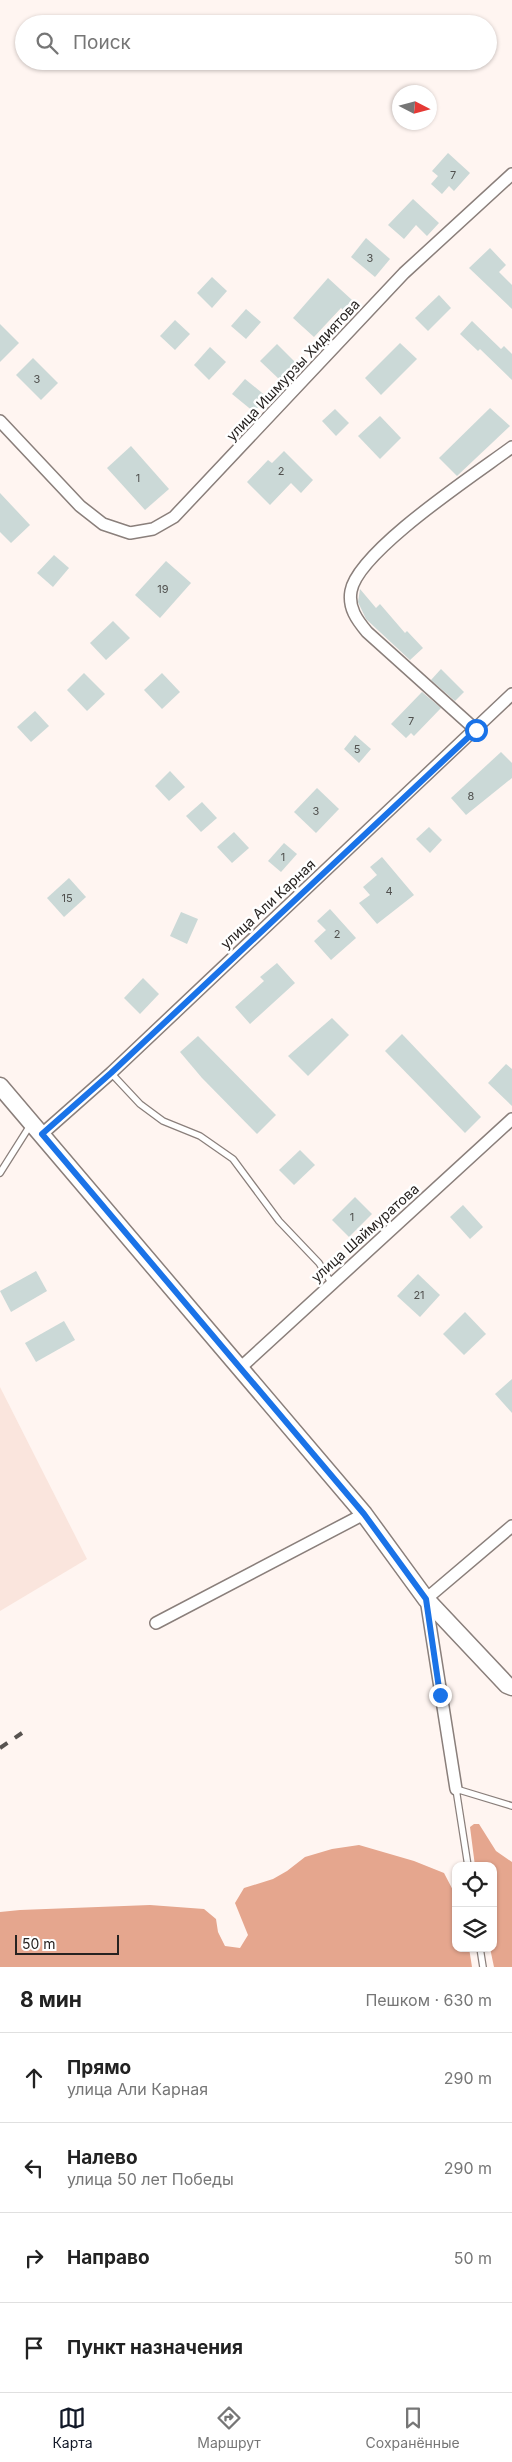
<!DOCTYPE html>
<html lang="ru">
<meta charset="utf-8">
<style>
body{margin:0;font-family:Inter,sans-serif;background:#f6f6f6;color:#222}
.controls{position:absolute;right:15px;bottom:15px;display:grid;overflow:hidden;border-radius:10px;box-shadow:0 1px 4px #0004}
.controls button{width:45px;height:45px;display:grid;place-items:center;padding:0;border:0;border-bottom:1px solid #e0e0e0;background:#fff;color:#222;font:25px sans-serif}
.compass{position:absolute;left:392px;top:85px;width:45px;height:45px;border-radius:50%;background:#fff;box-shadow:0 1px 4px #0004;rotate:96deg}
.scale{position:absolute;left:15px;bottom:12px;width:104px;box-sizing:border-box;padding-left:5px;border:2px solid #272321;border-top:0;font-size:14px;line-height:18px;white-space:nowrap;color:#272321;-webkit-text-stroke:4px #fff;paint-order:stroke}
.stop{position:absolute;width:15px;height:15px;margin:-11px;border:4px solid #1a73e8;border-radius:50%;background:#fff}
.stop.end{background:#1a73e8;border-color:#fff;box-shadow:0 1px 5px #0008}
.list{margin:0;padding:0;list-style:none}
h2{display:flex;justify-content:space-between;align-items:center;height:65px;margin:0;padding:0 20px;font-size:21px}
h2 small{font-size:16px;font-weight:400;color:#767676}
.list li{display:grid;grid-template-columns:32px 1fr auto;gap:15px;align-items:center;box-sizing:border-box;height:90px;padding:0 20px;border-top:1px solid #e0e0e0}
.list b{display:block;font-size:19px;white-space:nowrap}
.list p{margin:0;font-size:16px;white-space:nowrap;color:#767676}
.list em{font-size:16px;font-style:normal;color:#767676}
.icon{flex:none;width:28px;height:28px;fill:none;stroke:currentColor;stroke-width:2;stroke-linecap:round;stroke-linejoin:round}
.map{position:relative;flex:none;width:512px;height:1967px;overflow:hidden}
.search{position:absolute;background:#fff;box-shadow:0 1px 4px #0004;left:15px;right:15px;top:15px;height:55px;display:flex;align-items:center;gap:12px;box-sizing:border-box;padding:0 18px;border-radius:28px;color:#767676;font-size:19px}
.sheet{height:425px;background:#fff}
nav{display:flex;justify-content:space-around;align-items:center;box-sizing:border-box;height:70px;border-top:1px solid #e0e0e0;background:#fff;font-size:14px;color:#767676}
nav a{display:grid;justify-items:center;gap:2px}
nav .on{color:#111827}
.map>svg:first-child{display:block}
.built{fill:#fae5dd}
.forest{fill:#e5a68e}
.building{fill:#cbd9d7}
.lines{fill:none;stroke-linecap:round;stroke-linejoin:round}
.lane-casing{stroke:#8a7f7b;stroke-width:8}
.street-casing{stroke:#8a7f7b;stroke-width:14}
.secondary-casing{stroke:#8a7f7b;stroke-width:19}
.lane{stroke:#fff;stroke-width:5.5}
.street{stroke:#fff;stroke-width:11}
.secondary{stroke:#fff;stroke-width:16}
.rail{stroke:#585350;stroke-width:4;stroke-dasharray:9 9;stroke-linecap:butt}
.route{stroke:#1a73e8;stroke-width:6}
.labels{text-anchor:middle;stroke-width:5;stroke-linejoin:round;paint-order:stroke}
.number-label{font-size:11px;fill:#50504e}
.street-label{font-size:14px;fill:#272321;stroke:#fff}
</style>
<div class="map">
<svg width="512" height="1967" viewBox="0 0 512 1967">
<rect width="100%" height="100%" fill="#fff5f1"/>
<path class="built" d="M0,1387L87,1559L0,1611Z"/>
<g class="forest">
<path d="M474,1824H479L496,1851L512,1862V1967H494L490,1948H493V1866H475L470,1827Z"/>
<path d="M359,1845L414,1861L444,1873L456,1896V1948H469L472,1967H0V1912L20,1910L150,1905L204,1909L216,1919L218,1932L225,1946L240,1948L248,1935L235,1903L244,1888L273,1879L287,1871L305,1857L332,1849Z"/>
</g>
<g class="building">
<path d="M448,153L470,173L454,191L449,186L442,194L431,184L438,176L432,171Z"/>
<path d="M413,199L439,223L427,236L416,225L404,239L388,225Z"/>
<path d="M366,238L390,259L375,277L351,257Z"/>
<path d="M490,248L506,265L499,272L512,285V309L469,268Z"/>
<path d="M212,277L227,291L212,308L197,293Z"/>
<path d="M328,278L352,300L343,310L341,308L314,337L293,318Z"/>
<path d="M439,295L451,308L428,331L415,318Z"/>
<path d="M246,309L261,322L246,339L231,326Z"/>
<path d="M175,320L190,334L175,350L160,336Z"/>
<path d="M472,321L501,349L504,346L512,354V380L480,349L478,351L460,334Z"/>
<path d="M0,324L19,343L0,362Z"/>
<path d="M400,343L417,359L381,395L365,378Z"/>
<path d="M277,344L297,364L280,380L260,361Z"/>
<path d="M210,347L226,362L209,380L194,365Z"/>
<path d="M33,358L58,383L41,400L16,375Z"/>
<path d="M245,379L267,397L254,412L232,394Z"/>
<path d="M490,408L510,426L457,476L439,458Z"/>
<path d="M335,409L349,423L336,436L322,421Z"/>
<path d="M380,416L401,438L380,459L358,436Z"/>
<path d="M131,446L169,489L145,510L107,468Z"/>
<path d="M284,451L313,480L301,493L291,483L270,505L247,482L268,460L272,463Z"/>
<path d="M0,493L30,525L11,543L0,532Z"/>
<path d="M54,555L69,568L53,587L37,573Z"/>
<path d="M166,561L191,583L160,618L135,595Z"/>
<path d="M360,589L376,608L380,604L405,633L407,631L423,648L410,660L366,619L358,602Z"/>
<path d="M113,621L130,638L106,660L90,643Z"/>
<path d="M441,669L464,692L455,701L431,680Z"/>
<path d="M84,673L105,694L87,711L67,690Z"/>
<path d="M162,673L180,692L162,709L144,690Z"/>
<path d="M422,692L441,708L414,736L411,733L406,738L391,724Z"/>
<path d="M35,711L49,726L31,742L17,727Z"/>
<path d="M355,735L371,749L359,763L344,749Z"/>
<path d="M501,752L512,763V778L466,815L451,798Z"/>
<path d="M170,771L185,787L169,801L155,786Z"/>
<path d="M317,788L339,809L316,833L294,812Z"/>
<path d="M202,802L217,818L201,832L186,816Z"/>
<path d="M429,827L442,840L430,853L416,839Z"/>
<path d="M234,832L249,848L232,863L217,847Z"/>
<path d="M284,843L297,854L281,872L268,861Z"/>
<path d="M382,857L414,895L377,924L359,903L370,895L363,887L377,875L370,867Z"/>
<path d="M69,878L86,897L64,917L47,898Z"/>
<path d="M330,909L356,938L331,960L314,941L326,930L317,921Z"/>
<path d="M181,912L198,919L187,944L170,936Z"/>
<path d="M277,963L295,983L250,1024L235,1007L264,981L260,977Z"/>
<path d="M143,978L159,994L140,1014L124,998Z"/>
<path d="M332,1018L349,1035L308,1076L288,1056Z"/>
<path d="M402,1034L481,1117L465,1133L385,1051Z"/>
<path d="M198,1036L276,1115L257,1134L202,1078L180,1052Z"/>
<path d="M506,1064L512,1069V1106L488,1083Z"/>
<path d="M300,1150L315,1165L294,1185L279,1170Z"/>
<path d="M355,1197L372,1214L349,1237L332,1220Z"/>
<path d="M463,1205L483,1227L470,1239L450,1217Z"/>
<path d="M36,1271L47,1291L11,1312L0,1291Z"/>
<path d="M418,1274L440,1295L420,1317L397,1296Z"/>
<path d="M465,1312L486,1334L464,1355L443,1334Z"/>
<path d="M64,1321L75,1340L36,1362L25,1343Z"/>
<path d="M512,1379V1413L495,1394Z"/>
</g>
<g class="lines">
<g class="lane-casing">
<g id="lane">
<path d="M111,1073L140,1104L163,1121L200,1136L233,1159L279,1221L319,1263L332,1284"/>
<path d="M0,1173L31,1124"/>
<path d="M468,1866L456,1789L512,1806"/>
<path d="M480,1948L483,1967"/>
</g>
</g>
<g class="street-casing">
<g id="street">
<path d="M0,421L80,506L103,524L130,533L153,529L174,517L404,273L512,174"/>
<path d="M476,730L367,632C357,620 348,608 351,591C358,551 477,473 512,447"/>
<path d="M42,1134L111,1073L512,694"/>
<path d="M239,1369L512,1119"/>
<path d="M156,1623L364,1514"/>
<path d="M456,1789L426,1599L512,1526"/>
</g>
</g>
<g class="secondary-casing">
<path id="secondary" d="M0,1086L364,1514L426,1599L507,1685L512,1687"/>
</g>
<use href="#lane" class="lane"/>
<use href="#street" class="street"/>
<use href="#secondary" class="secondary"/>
<path class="rail" d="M0,1748L22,1733"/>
</g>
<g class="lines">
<path class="route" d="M440,1695L426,1599L364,1514L42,1134L111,1073L476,730"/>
</g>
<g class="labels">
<g class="number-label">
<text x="453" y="179">7</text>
<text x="370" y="262">3</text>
<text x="37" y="383">3</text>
<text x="281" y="475">2</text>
<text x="138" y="482">1</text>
<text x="163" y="593">19</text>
<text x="411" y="725">7</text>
<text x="357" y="753">5</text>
<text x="471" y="800">8</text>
<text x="316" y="815">3</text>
<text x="283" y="861">1</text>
<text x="389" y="895">4</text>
<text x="67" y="902">15</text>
<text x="337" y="938">2</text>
<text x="352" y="1221">1</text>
<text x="419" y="1299">21</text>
</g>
<g class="street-label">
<text transform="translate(293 370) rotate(-47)" y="5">улица Ишмурзы Хидиятова</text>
<text transform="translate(268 904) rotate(-43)" y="5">улица Али Карная</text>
<text transform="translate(365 1233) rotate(-42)" y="5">улица Шаймуратова</text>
</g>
</g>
</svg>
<div class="controls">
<button><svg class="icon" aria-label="locate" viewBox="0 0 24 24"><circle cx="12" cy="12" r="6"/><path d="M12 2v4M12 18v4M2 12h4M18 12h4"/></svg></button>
<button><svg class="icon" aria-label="layers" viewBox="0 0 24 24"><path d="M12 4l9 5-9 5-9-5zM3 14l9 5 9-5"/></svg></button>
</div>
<svg class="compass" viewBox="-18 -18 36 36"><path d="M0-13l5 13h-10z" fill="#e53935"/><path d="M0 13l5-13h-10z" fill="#767676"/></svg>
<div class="scale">50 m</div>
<div class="stop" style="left:476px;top:730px"></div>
<div class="stop end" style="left:440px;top:1695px"></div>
<div class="search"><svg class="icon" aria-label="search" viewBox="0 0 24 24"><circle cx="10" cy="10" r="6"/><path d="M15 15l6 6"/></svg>Поиск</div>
</div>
<section class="sheet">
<h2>8 мин<small>Пешком · 630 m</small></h2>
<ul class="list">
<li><svg class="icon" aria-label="ahead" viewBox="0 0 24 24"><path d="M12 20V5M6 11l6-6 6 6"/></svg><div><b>Прямо</b><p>улица Али Карная</p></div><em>290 m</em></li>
<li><svg class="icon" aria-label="left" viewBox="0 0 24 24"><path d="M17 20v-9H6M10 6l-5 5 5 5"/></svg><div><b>Налево</b><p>улица 50 лет Победы</p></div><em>290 m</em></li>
<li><svg class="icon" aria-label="right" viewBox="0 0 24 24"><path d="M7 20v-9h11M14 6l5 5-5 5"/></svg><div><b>Направо</b></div><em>50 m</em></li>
<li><svg class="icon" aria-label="arrive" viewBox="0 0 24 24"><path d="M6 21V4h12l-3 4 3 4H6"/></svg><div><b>Пункт назначения</b></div></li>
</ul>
</section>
<nav>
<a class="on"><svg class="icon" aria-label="map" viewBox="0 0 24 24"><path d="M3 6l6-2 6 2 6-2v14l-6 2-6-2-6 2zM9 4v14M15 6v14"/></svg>Карта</a>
<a><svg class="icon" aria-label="directions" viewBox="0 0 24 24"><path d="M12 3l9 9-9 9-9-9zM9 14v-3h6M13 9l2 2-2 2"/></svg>Маршрут</a>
<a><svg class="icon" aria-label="saved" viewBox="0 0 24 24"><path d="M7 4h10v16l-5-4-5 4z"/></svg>Сохранённые</a>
</nav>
